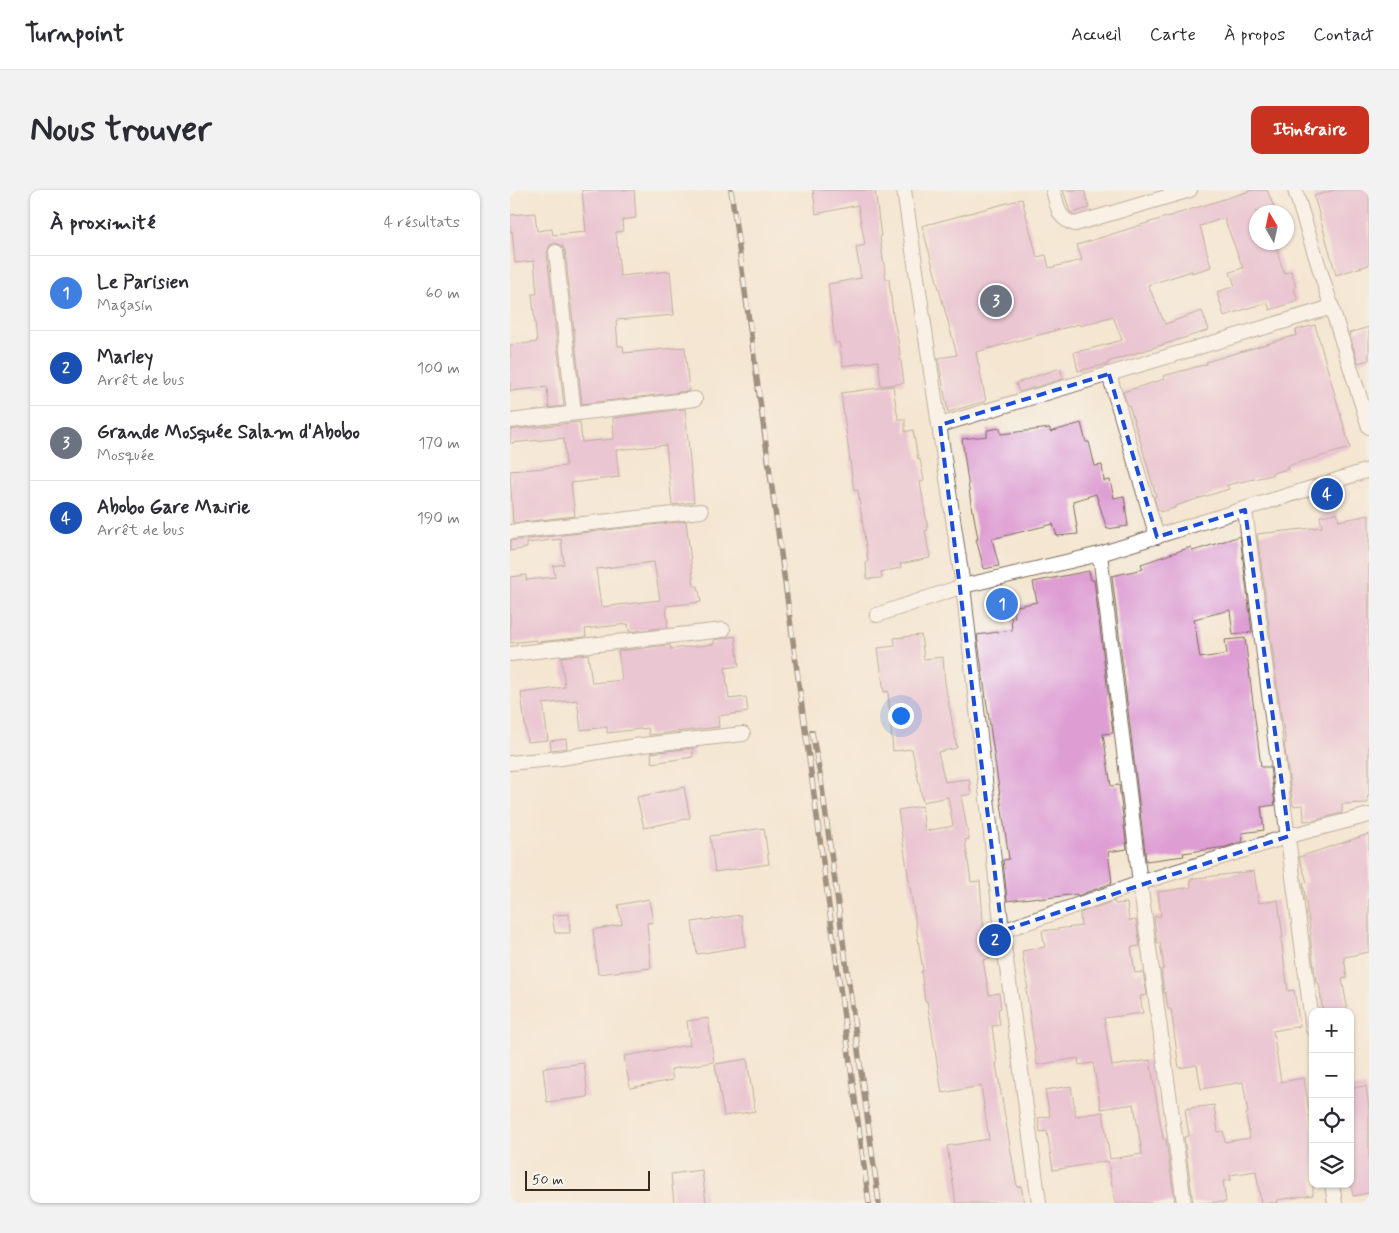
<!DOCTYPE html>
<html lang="fr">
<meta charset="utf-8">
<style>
body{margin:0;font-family:Mynerve,sans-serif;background:#f2f2f3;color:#2b2b33}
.controls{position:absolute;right:15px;bottom:15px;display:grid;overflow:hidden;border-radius:10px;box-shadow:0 1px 4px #0004}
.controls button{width:45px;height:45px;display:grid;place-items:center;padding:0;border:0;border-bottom:1px solid #e1e1e2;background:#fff;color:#2b2b33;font:25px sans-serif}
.compass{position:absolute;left:739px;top:15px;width:45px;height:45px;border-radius:50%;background:#fff;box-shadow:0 1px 4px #0004;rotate:351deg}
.scale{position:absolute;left:15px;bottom:12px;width:125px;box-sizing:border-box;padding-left:5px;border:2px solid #3b2a1e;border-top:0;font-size:14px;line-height:18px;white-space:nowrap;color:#3b2a1e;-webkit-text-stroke:4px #f6f6f2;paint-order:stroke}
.you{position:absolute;left:390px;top:525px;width:18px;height:18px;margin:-12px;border:4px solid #fff;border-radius:50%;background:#1a73e8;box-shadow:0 0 0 8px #1a73e833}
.badge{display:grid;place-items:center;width:32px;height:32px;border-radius:50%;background:#c8321e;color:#fff;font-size:16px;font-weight:700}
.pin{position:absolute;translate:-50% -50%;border:2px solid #fff;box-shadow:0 1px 5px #0006}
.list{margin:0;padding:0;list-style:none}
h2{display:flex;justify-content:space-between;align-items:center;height:65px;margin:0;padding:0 20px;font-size:21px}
h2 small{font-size:16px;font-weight:400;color:#7c7c81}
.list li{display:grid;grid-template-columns:32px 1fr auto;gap:15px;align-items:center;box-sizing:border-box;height:75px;padding:0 20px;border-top:1px solid #e1e1e2}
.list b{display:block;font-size:19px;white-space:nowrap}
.list p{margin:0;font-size:16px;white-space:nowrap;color:#7c7c81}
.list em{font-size:16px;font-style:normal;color:#7c7c81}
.icon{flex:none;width:28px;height:28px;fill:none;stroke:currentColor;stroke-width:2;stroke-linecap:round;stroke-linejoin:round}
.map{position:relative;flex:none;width:859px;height:1013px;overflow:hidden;border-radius:10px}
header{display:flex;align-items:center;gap:30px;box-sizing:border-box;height:70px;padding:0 25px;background:#fff;border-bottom:1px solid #e1e1e2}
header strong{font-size:24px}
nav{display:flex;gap:28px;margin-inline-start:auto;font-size:18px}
.intro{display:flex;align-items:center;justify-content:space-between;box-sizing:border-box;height:120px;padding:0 30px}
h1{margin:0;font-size:35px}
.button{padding:12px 22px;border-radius:10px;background:#c8321e;color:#fff;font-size:18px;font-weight:700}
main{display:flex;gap:30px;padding:0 30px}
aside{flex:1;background:#fff;border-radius:10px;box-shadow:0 1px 4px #0004}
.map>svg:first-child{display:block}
.building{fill:#de9dd3;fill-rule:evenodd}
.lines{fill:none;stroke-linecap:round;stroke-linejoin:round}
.street-casing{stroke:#7c6c5d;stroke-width:16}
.street{stroke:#fff;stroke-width:14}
.rail-casing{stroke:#3b2a1e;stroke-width:5.5}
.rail{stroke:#f6f6f2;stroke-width:4;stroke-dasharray:11;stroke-linecap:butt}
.marked{fill:none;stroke:#1d4ed8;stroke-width:4;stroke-dasharray:10 6;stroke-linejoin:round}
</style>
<header>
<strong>Turnpoint</strong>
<nav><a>Accueil</a><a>Carte</a><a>À propos</a><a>Contact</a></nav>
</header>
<div class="intro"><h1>Nous trouver</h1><a class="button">Itinéraire</a></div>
<main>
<aside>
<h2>À proximité<small>4 résultats</small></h2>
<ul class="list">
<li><span class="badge" style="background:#3f7fe0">1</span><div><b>Le Parisien</b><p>Magasin</p></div><em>60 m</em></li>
<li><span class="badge" style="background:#1a4fb4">2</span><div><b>Marley</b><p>Arrêt de bus</p></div><em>100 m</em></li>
<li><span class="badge" style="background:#6b7280">3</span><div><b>Grande Mosquée Salam d'Abobo</b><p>Mosquée</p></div><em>170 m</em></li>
<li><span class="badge" style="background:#1a4fb4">4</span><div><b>Abobo Gare Mairie</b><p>Arrêt de bus</p></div><em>190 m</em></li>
</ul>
</aside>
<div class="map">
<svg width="859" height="1013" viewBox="0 0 859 1013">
<rect width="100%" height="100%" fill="#f6f6f2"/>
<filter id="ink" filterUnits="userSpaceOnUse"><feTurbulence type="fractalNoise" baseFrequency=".02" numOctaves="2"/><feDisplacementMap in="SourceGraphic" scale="10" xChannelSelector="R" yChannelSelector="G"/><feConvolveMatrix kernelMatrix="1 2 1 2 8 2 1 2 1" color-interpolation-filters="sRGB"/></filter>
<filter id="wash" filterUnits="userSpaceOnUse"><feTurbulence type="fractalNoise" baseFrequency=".0096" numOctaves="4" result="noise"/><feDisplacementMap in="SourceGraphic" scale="20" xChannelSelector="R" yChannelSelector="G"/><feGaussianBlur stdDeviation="1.12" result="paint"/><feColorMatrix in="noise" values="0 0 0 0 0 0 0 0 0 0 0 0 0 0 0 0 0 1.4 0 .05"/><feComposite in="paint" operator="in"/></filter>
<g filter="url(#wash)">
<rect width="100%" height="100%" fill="#f4e6d1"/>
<g id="blocks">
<g class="building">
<path d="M72,0H124L126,28L112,30L113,41L106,42L110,86L160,81L164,125L106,130L108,156H113L114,163L175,157L179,201L72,214L55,61L53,56L46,53L40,55L37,63L54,216L39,218L37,197L0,201V155L27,152L22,104H27L24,71L5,73L2,41L0,42V25L25,23L27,41L42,39L43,45L76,42Z"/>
<path d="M303,0H365L371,47L370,48L376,89H379L383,125L388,150L394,193L371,196L368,171L333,176L329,152L325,153L318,94L351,88L346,57L355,55L348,15L306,24Z"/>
<path d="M553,0H574L579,18L562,23L560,22Z"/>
<path d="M743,0H757L766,22H746V52H764L774,83L781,81L786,97L784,98L788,111L760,120L757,112L714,126L707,102L725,96L720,82L733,78L714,28L690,36L701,77L682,83V81L638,95L655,134L692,121L699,140L598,172V174L568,181L564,162L580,159L612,150L603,126L570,136L569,134L466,162L476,211L438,222L428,168L447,165L412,36L512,9L527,67L536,65L539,78L572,70L567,55Z"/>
<path d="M824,0H859V75L826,85L804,6Z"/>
<path d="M805,135L840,258L777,276L778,279L762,283V285L717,295L719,299L665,316V318L650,322V320H648L644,307L646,306L629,247L619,215L618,216L613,202L654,189L653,186L697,174L696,172L787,145L786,140Z"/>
<path d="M859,137V170L848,173L839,143Z"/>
<path d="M550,178L553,189L509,202L506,193Z"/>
<path d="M383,196L388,229H395V242L403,240L408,269H410L414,291L410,292L418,340L415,341L420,368L390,374L391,378L371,382L372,388L357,389L356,372L358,371L348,300L344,301L331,203Z"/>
<path d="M175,219L184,312L162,315L156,255L106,260L109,287L61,293L65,326L3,333L0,281L56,276L54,248L0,253V240L70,232L72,252L104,249L103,228Z"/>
<path d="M571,233L576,252H579L585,276L592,275L594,291L600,290L604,308L614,306L618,336L597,339L586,304L563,311L568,344L547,346L543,334L482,349L489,376L474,379L466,349H468L463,321H462L452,249L477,246V240L490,238L491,244L540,238V242Z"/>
<path d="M827,323L829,331L859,325V606L857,607L858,613L832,614V623L806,630L794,631L793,615L783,616L774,553H776L771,525L747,344L812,337L810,326Z"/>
<path d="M176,331L184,396H188L191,412L156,416L158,437L119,442L118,434L75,439L76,447L27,452L26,450L0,453V387L16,385V390L45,387L43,376L54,374L51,349L17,353V358L0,361V351ZM144,372L150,410L91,417L86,379Z"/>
<path d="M730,346L742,442L723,445L720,420L684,429L690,468L717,464L715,450L735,448L751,577H760L765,615L751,617L754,640L732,643L733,651L716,657L673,663L674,666L636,671L602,386L633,379L631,374L681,357L683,361Z"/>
<path d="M579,381L581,390H584L603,543L593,544L601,596L609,595L617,659L598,662L602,693L567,706V704L529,709V707L497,711L493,670L499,669L467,445L502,440L501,427H505L503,417L527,412L523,392Z"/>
<path d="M411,445L414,469L433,467L435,493L447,558L428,562L435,592L459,589L461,604L451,606L459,649L455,650L461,692L470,691L475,755H481L482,768L473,770L479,805L489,803L491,818L488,819L490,835L482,836L487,874H486L507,997L511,996L514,1013H446L437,956L479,949L471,896L432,903L417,811H415L411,781H413L388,620L412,616L415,641L443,636L438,607L413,612L402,559L383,561L378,501L374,502L368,458L385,456L384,448Z"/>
<path d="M225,446L229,476L215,478L219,509L236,507L238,522L208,526L209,537L139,545L138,538L97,543V537L71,540L67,510L33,514L38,550L17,552L11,503L55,497L51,467L78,464L82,493L112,490L108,461L160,455L161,459L204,454V450Z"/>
<path d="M56,549L57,558L41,560L40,551Z"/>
<path d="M183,558V567L142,573L141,563Z"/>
<path d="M174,597L180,628L134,638L127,607Z"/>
<path d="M254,638L259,674L205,682L200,646Z"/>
<path d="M859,644V762L834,767L837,788L832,789L838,822H813L809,793H806L800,745H801L793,693L797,692L789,667Z"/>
<path d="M744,681L749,713L768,710L773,748H771L778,801L784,800L790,836L763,841L771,892L794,888L803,946V1005L767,1010L768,1013H751L746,981L720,985L721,990L713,991L716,1012L683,1013L674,947L679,946L675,919L704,915L708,942L713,941L715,952L740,948L736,924L738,923L733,892L691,899L687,875L669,878L661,819H658L655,802L654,803L651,779H654L650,753H647L644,727L651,726L648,702L681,697L680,689Z"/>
<path d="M139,709L143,732L137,733L141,778L88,784L83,740L112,734L108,715Z"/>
<path d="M604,711L605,714L617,713L619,731L626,730L630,756L621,757L625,783L633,782L637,805L630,806L633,823L594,828L602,876L640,870L653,949L656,950L665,1013H605L598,971L543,980L537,941L530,942L528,928L540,926L535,900L561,896L566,926L593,922L600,969L632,964L624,914L591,919L583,873L569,875L568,868L527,875L516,799H518L512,761L535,757L532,741L571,736L570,723Z"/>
<path d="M59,724L60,743H45L42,725Z"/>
<path d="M231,725L236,756L187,764L182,732Z"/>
<path d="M198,828L204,872L161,879L163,890L120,898L114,866L180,855L177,831Z"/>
<path d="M237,869L245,921L214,926L205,874Z"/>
<path d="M74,873L78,907L37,912L33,878Z"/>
<path d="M856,896L859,918V1003L843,1006L840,991V898Z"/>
<path d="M192,980L196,1013H164L161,984Z"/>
</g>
</g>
</g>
<g filter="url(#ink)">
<use href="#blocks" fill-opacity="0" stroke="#7c6c5d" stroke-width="1"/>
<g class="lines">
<g class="street-casing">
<g id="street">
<path d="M394,0L453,396L492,741L529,1013"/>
<path d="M543,0C548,16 547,29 565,34L680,0"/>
<path d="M785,0L859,237"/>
<path d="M46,62L64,223"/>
<path d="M599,184L647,347"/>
<path d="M0,231L185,209"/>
<path d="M430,235L822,117"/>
<path d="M735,320L803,839"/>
<path d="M0,342L191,321"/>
<path d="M590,364L630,693L674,1013"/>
<path d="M367,425L453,396L590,364L859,280"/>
<path d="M0,464L213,440"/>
<path d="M0,573L51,568L132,555L233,544"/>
<path d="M492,741L630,693L779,646L859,625"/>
<path d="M822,994L825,1013"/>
</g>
</g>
<use href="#street" class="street"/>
<g class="rail-casing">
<g id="rail">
<path d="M221,0C269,338 313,675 359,1013"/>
<path d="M302,542L311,590L369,1013"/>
</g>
</g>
<use href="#rail" class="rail"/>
</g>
</g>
<path d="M0 0H859V1013H0ZM599,184L647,347L735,320L779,646L492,741L430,235Z" fill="#f4e6d1" fill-opacity=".55" fill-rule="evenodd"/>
<path class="marked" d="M599,184L647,347L735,320L779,646L492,741L430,235Z"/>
</svg>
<div class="controls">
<button>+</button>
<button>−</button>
<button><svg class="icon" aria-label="locate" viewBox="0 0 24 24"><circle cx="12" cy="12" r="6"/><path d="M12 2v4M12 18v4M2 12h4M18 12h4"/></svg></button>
<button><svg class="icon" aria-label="layers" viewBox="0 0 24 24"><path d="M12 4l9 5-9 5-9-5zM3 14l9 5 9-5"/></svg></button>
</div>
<svg class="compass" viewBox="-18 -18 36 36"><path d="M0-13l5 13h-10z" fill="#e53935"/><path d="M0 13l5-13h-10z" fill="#7c7c81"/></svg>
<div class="scale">50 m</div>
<div class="you"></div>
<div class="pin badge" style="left:492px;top:414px;background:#3f7fe0">1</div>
<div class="pin badge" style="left:485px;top:750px;background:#1a4fb4">2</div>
<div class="pin badge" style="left:486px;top:111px;background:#6b7280">3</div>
<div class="pin badge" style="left:817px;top:304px;background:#1a4fb4">4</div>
</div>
</main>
